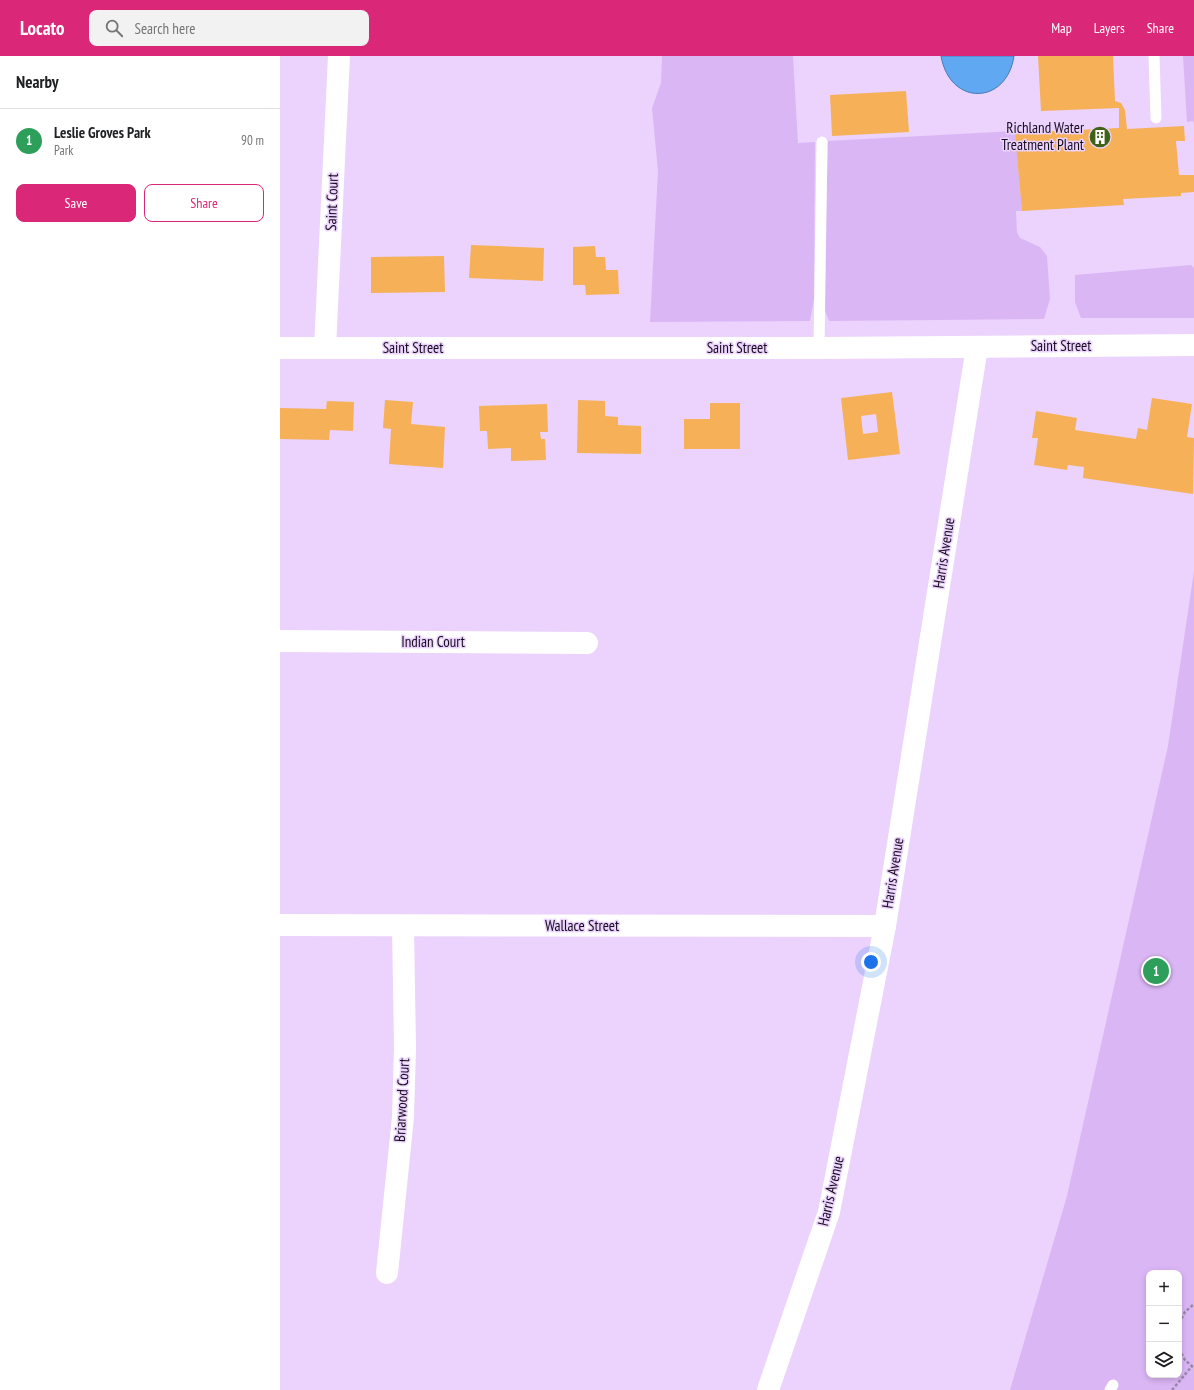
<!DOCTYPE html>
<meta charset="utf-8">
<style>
body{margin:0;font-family:"PT Sans Narrow",sans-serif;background:#f2f2f2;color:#202124}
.controls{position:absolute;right:12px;bottom:12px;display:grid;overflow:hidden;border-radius:8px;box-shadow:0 2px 6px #0003}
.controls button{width:36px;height:36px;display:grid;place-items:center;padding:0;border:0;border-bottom:1px solid #e0e0e0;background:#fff;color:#202124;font:20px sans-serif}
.you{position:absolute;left:591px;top:906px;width:14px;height:14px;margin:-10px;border:3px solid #fff;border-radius:50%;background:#1a73e8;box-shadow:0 0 0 6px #1a73e833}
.badge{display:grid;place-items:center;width:26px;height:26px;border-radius:50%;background:#db2777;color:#fff;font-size:13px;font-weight:700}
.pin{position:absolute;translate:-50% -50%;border:2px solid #fff;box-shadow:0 1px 4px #0006}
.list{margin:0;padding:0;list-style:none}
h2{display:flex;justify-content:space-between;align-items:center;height:52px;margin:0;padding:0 16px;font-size:17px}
h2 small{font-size:13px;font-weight:400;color:#757577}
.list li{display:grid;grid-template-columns:26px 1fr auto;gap:12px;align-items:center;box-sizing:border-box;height:64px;padding:0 16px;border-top:1px solid #e0e0e0}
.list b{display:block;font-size:15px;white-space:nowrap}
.list p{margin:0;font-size:13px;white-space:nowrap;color:#757577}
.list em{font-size:13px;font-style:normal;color:#757577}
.actions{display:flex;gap:8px;padding:12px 16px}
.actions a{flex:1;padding:9px 0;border:1px solid #db2777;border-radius:8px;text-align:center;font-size:14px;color:#db2777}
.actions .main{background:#db2777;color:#fff}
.icon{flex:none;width:22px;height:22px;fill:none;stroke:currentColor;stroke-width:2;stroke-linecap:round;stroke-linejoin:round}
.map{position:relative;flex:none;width:914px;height:1334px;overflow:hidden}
header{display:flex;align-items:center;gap:24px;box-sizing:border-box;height:56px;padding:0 20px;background:#db2777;color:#fff}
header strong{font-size:19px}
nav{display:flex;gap:22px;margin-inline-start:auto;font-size:14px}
.search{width:280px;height:36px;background:#f2f2f2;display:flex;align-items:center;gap:10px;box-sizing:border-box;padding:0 14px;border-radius:8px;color:#757577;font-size:15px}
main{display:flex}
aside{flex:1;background:#fff}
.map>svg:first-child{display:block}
.green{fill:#dbb6f5;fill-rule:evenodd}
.water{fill:#60a8f2;stroke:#4a79b2}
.building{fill:#f5b058;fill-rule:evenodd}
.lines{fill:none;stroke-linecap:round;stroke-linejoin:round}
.path{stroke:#9b88a9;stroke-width:2.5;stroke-dasharray:3 2;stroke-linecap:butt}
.service{stroke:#fff;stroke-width:11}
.minor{stroke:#fff;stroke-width:22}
.tertiary{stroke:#fff;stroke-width:22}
.labels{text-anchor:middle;stroke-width:3;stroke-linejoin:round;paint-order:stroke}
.poi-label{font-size:15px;fill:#170c1e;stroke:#ebd3fd;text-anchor:end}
.street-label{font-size:15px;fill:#170c1e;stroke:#ebd3fd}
</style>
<header>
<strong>Locato</strong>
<div class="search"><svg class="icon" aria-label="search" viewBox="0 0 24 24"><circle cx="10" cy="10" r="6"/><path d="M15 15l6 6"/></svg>Search here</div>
<nav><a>Map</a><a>Layers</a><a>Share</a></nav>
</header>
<main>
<aside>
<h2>Nearby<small></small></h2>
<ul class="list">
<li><span class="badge" style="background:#2e9e5b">1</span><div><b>Leslie Groves Park</b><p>Park</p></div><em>90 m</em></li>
</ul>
<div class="actions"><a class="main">Save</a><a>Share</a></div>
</aside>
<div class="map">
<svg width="914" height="1334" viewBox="0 0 914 1334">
<rect width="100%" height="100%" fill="#ebd3fd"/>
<g class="green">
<path d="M382,0H513L518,87L535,86L534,243L530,265L370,266L378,115L372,52L381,27Z"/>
<path d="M903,0H914V68L913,65L907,66Z"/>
<path d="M735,75L742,155H736L737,176L740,182L760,191L767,200L770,243L764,263L549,265L544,252L548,85Z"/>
<path d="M911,209L914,212V262H801L795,246V219Z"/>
<path d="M914,515V1334H730L787,1140L888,690ZM869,1217H899V1319H869Z"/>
</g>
<path class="water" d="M661,0H734C727,49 670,51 661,0Z"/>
<g class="building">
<path d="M758,0H833L835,45L841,47L845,54L847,73L904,70L905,85H896L899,119H914V136L901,137V140L843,143L844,149L742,155L735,77L839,72V52L761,55Z"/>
<path d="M626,35L629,76L552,80L550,39Z"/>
<path d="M191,189L264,192L263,225L189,222Z"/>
<path d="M315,190L316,201H325L326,214H338L339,238L306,239L305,229H293V191Z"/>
<path d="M164,200L165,236L91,237V201Z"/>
<path d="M612,336L620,398L568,404L561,342ZM596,358L598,376L583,378L581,360Z"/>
<path d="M872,342L912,348L907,381L914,382L913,438L803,422L804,411L788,409L787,414L754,409L758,382H752L756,355L797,362L795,374L856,383L858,372L867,374Z"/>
<path d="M105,344L133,346L131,368L165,371L163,412L109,408L111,373L103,372Z"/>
<path d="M298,344L325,345V360L338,361V369L361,370V398L297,397Z"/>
<path d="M47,345L74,346L73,375L50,374L49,384L0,383V352L46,353Z"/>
<path d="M430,347H460V393H404V363H430Z"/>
<path d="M267,348L268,376H260L261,383H265L266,404L231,405V392L208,393L207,375H200L199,350Z"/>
</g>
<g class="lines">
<g class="path">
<path d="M899,1267L905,1256L914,1248"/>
<path d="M899,1293L905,1304L914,1312"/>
<path d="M892,1334L912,1310"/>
</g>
<g class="service">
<path d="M874,0L876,62"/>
<path d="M539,292L542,86"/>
<path d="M830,1334L833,1329"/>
</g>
<g class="minor">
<path d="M45,292L59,0"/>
<path d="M0,585L307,587"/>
<path d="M0,869L605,870"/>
<path d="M107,1217L123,1061L125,992L123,870"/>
<path d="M488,1334L549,1156L605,870L697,291"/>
</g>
<path class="tertiary" d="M0,292H539L914,289"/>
</g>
<defs>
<g id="building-disc" transform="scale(1.15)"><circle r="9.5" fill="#406218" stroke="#ebd3fd"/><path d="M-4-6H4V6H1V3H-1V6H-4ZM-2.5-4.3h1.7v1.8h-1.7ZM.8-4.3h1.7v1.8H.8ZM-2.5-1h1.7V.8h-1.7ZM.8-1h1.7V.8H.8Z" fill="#fff"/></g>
</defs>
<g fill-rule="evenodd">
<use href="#building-disc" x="820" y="81"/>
</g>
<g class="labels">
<g class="poi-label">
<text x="804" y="77">Richland Water<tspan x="804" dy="17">Treatment Plant</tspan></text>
</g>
<g class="street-label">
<text transform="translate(52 146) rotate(-88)" y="5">Saint Court</text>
<text x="781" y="295">Saint Street</text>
<text x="133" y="297">Saint Street</text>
<text x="457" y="297">Saint Street</text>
<text transform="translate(664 497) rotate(-81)" y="5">Harris Avenue</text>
<text x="153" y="591">Indian Court</text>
<text transform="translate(613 817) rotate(-81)" y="5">Harris Avenue</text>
<text x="302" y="875">Wallace Street</text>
<text transform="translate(122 1044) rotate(-87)" y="5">Briarwood Court</text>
<text transform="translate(551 1135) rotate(-77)" y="5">Harris Avenue</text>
</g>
</g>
</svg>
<div class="controls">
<button>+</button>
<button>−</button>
<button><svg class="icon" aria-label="layers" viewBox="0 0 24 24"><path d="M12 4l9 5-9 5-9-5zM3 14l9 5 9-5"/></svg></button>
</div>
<div class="you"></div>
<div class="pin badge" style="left:876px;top:915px;background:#2e9e5b">1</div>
</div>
</main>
